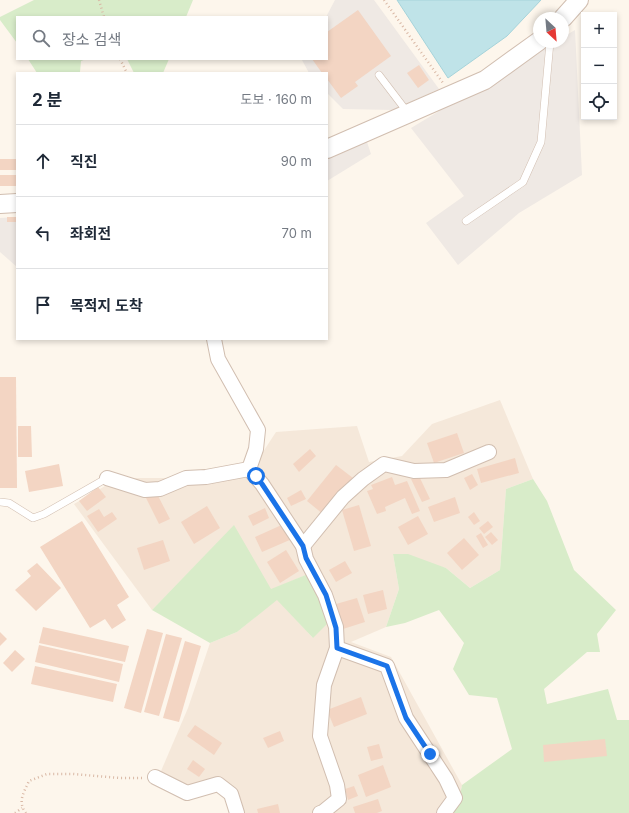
<!DOCTYPE html>
<html lang="ko">
<meta charset="utf-8">
<style>
body{margin:0;font-family:Inter,"Noto Sans KR",sans-serif;background:#f2f2f3;color:#1f2937}
.controls{position:absolute;right:12px;top:12px;display:grid;overflow:hidden;border-radius:0px;box-shadow:0 2px 6px #0003}
.controls button{width:36px;height:36px;display:grid;place-items:center;padding:0;border:0;border-bottom:1px solid #e0e1e3;background:#fff;color:#1f2937;font:20px sans-serif}
.compass{position:absolute;left:533px;top:12px;width:36px;height:36px;border-radius:50%;background:#fff;box-shadow:0 2px 6px #0003;rotate:154deg}
.stop{position:absolute;width:12px;height:12px;margin:-9px;border:3px solid #1a73e8;border-radius:50%;background:#fff}
.stop.end{background:#1a73e8;border-color:#fff;box-shadow:0 1px 4px #0008}
.list{margin:0;padding:0;list-style:none}
h2{display:flex;justify-content:space-between;align-items:center;height:52px;margin:0;padding:0 16px;font-size:17px}
h2 small{font-size:13px;font-weight:400;color:#747a83}
.list li{display:grid;grid-template-columns:26px 1fr auto;gap:12px;align-items:center;box-sizing:border-box;height:72px;padding:0 16px;border-top:1px solid #e0e1e3}
.list b{display:block;font-size:15px;white-space:nowrap}
.list em{font-size:13px;font-style:normal;color:#747a83}
.icon{flex:none;width:22px;height:22px;fill:none;stroke:currentColor;stroke-width:2;stroke-linecap:round;stroke-linejoin:round}
.map{position:relative;flex:none;width:629px;height:813px;overflow:hidden}
.search{position:absolute;background:#fff;box-shadow:0 2px 6px #0003;left:16px;top:16px;width:312px;height:44px;display:flex;align-items:center;gap:10px;box-sizing:border-box;padding:0 14px;border-radius:0px;color:#747a83;font-size:15px}
.panel{position:absolute;background:#fff;box-shadow:0 2px 6px #0003;left:16px;top:72px;width:312px;height:268px;border-radius:0px}
.map>svg:first-child{display:block}
.residential{fill:#f5e8da}
.industrial{fill:#efe9e4}
.green{fill:#d8ecc9}
.water{fill:#bfe3e8;stroke:#a5d3da}
.building{fill:#f3d5c3}
.lines{fill:none;stroke-linecap:round;stroke-linejoin:round}
.service-casing{stroke:#d1beb0;stroke-width:8}
.minor-casing{stroke:#d1beb0;stroke-width:16}
.tertiary-casing{stroke:#d1beb0;stroke-width:20}
.path{stroke:#d9b8a5;stroke-width:2.5;stroke-dasharray:1 3;stroke-linecap:butt}
.service{stroke:#fff;stroke-width:7}
.minor{stroke:#fff;stroke-width:14}
.tertiary{stroke:#fff;stroke-width:18}
.route{stroke:#1a73e8;stroke-width:5}
</style>
<div class="map">
<svg width="629" height="813" viewBox="0 0 629 813">
<rect width="100%" height="100%" fill="#fdf6ec"/>
<path class="residential" d="M500,400L533,479L506,489L500,570L470,588L446,568L393,554L399,589L386,627L351,642L391,657L462,785L459,800L451,813H242L236,796L220,777L189,801L161,771L188,708L210,643L237,632L277,599L313,638L308,574L269,591L234,526L152,610L74,504L112,482L137,478H246L276,432L357,426L369,462L402,456L432,424Z"/>
<g class="industrial">
<path d="M335,0H374L439,89L393,110L343,109L327,93V73H309L302,60V59H327V17H326Z"/>
<path d="M575,30L582,175L519,213L458,265L426,223L464,196L411,128L554,42H563V37Z"/>
<path d="M366,139L371,154L327,181V158Z"/>
<path d="M17,217V267L0,252V218Z"/>
</g>
<g class="green">
<path d="M34,0H193L186,17H17V43L0,20V17Z"/>
<path d="M28,59H86L81,61L80,72L77,73H37Z"/>
<path d="M127,59H169L163,73H134Z"/>
<path d="M533,479L547,501L574,570L616,610L597,634L600,652H587L544,689L547,704L608,689L617,720H629V813H451L459,800L462,785L512,749L497,698L469,695L453,669L464,643L439,610L405,623L386,627L399,589L393,554H408L446,568L470,588L500,570L506,489Z"/>
<path d="M234,525L271,589L308,574L330,621L313,638L277,600L237,632L210,643L152,610Z"/>
</g>
<path class="water" d="M397,0H541L507,36L448,78Z"/>
<g class="building">
<path d="M358,10L391,56L355,82L358,86L341,98L327,79V73H322L312,59H327V32Z"/>
<path d="M419,65L429,80L418,88L407,73Z"/>
<rect x="0" y="159" width="17" height="11"/>
<rect x="0" y="175" width="17" height="11"/>
<rect x="7" y="217" width="10" height="5"/>
<path d="M0,377H16L17,488H0Z"/>
<path d="M18,426H31L32,457H18Z"/>
<path d="M457,433L464,453L434,463L427,443Z"/>
<path d="M310,449L316,456L299,472L293,464Z"/>
<path d="M515,458L519,473L481,483L477,469Z"/>
<path d="M59,464L63,486L29,492L25,471Z"/>
<path d="M336,465L353,478L323,514L307,501Z"/>
<path d="M472,474L478,485L470,490L464,478Z"/>
<path d="M419,476L430,499L422,502L411,479Z"/>
<path d="M392,477L395,485L407,481L420,511L412,514L405,498L385,507L386,511L377,514L367,491L373,489L371,485Z"/>
<path d="M98,487L106,497L87,511L79,501Z"/>
<path d="M301,490L306,499L291,506L287,498Z"/>
<path d="M156,492L170,519L159,524L146,498Z"/>
<path d="M455,497L460,513L434,522L428,507Z"/>
<path d="M359,505L371,546L354,551L342,510Z"/>
<path d="M207,506L220,528L194,544L181,522Z"/>
<path d="M265,508L269,518L253,526L248,516Z"/>
<path d="M99,509L104,517L112,512L117,519L98,532L87,516Z"/>
<path d="M474,512L480,521L474,525L468,517Z"/>
<path d="M418,516L428,534L408,545L398,527Z"/>
<path d="M82,521L129,597L117,605L126,620L112,629L105,619L90,628L40,547Z"/>
<path d="M488,521L493,527L484,534L479,528Z"/>
<path d="M286,523L292,539L262,552L255,537Z"/>
<path d="M491,532L498,540L492,545L485,537Z"/>
<path d="M481,533L488,545L483,548L476,536Z"/>
<path d="M464,538L479,555L462,570L447,553Z"/>
<path d="M163,540L170,561L144,570L137,548Z"/>
<path d="M286,550L299,571L280,583L267,562Z"/>
<path d="M345,561L352,573L336,582L329,570Z"/>
<path d="M37,563L61,588L36,611L15,590L31,576L27,571Z"/>
<path d="M383,590L387,609L368,614L363,595Z"/>
<path d="M357,598L365,622L343,629L336,604Z"/>
<path d="M43,627L129,646L125,662L39,643Z"/>
<path d="M147,629L163,633L141,713L124,708Z"/>
<path d="M0,632L7,639L0,646Z"/>
<path d="M166,634L182,638L159,716L144,712Z"/>
<path d="M185,641L201,646L179,722L163,718Z"/>
<path d="M39,645L123,664L119,682L35,662Z"/>
<path d="M15,650L25,659L12,672L3,663Z"/>
<path d="M35,666L117,684L113,702L31,684Z"/>
<path d="M361,697L367,714L334,727L327,710Z"/>
<path d="M195,725L222,743L214,755L187,736Z"/>
<path d="M280,731L284,741L268,748L263,738Z"/>
<path d="M605,739L607,756L544,762L543,745Z"/>
<path d="M379,744L383,758L371,761L367,747Z"/>
<path d="M193,760L205,769L199,777L187,769Z"/>
<path d="M383,765L391,787L366,797L358,775Z"/>
<path d="M354,786L358,796L348,800L345,789Z"/>
<path d="M378,799L382,811L377,813H355L353,807Z"/>
<path d="M278,804L280,813H258L257,809Z"/>
</g>
<g class="lines">
<g class="service-casing">
<g id="service">
<path d="M379,75L408,113"/>
<path d="M466,221L523,182L541,142L550,42"/>
<path d="M0,502L9,503L33,518L44,514L107,478"/>
</g>
</g>
<g class="minor-casing">
<g id="minor">
<path d="M214,339L218,359L258,430L256,449L249,469L262,484L303,546L306,559L325,595L336,627L337,648L324,685L320,736L337,785L339,799L323,812L320,813"/>
<path d="M107,478L145,490L160,489L186,478L206,477L249,469"/>
<path d="M303,546L343,497L363,479L384,464L414,471L446,470L489,452"/>
<path d="M337,648L387,666L406,718L446,779L455,798L444,813"/>
<path d="M155,777L187,793L218,784L231,794L237,813"/>
</g>
</g>
<g class="tertiary-casing">
<g id="tertiary">
<path d="M563,18L579,0"/>
<path d="M327,149L485,80L539,41"/>
<path d="M0,204L17,203"/>
</g>
</g>
<g class="path">
<path d="M99,0L104,17"/>
<path d="M384,0L443,83"/>
<path d="M120,59L127,73"/>
<path d="M15,813L22,808"/>
<path d="M26,813C17,802 24,792 29,781L47,774H73L120,778H142"/>
</g>
<use href="#service" class="service"/>
<use href="#minor" class="minor"/>
<use href="#tertiary" class="tertiary"/>
</g>
<g class="lines">
<path class="route" d="M256,476L262,484L303,546L306,558L326,595L336,628L337,648L387,666L406,718L430,754"/>
</g>
</svg>
<div class="controls">
<button>+</button>
<button>−</button>
<button><svg class="icon" aria-label="locate" viewBox="0 0 24 24"><circle cx="12" cy="12" r="6"/><path d="M12 2v4M12 18v4M2 12h4M18 12h4"/></svg></button>
</div>
<svg class="compass" viewBox="-18 -18 36 36"><path d="M0-13l5 13h-10z" fill="#e53935"/><path d="M0 13l5-13h-10z" fill="#747a83"/></svg>
<div class="stop" style="left:256px;top:476px"></div>
<div class="stop end" style="left:430px;top:754px"></div>
<div class="search"><svg class="icon" aria-label="search" viewBox="0 0 24 24"><circle cx="10" cy="10" r="6"/><path d="M15 15l6 6"/></svg>장소 검색</div>
<section class="panel">
<h2>2 분<small>도보 · 160 m</small></h2>
<ul class="list">
<li><svg class="icon" aria-label="ahead" viewBox="0 0 24 24"><path d="M12 20V5M6 11l6-6 6 6"/></svg><div><b>직진</b></div><em>90 m</em></li>
<li><svg class="icon" aria-label="left" viewBox="0 0 24 24"><path d="M17 20v-9H6M10 6l-5 5 5 5"/></svg><div><b>좌회전</b></div><em>70 m</em></li>
<li><svg class="icon" aria-label="arrive" viewBox="0 0 24 24"><path d="M6 21V4h12l-3 4 3 4H6"/></svg><div><b>목적지 도착</b></div></li>
</ul>
</section>
</div>
